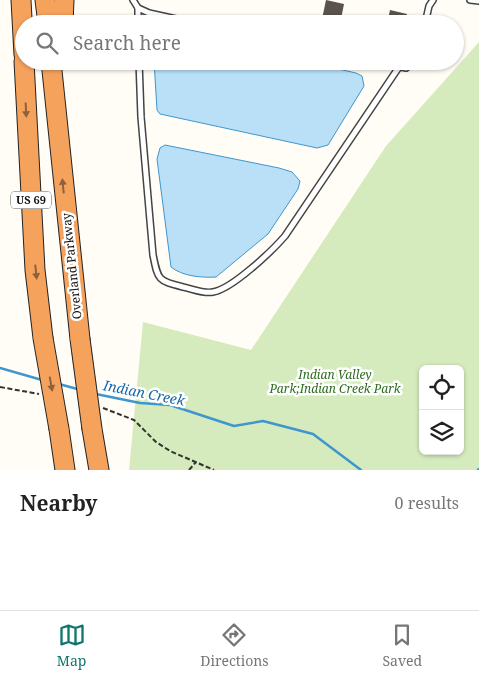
<!DOCTYPE html>
<style>
body{margin:0;font-family:"Noto Serif",serif;background:#f2f2f2;color:#222}
.controls{position:absolute;right:15px;bottom:15px;display:grid;overflow:hidden;border-radius:8px;box-shadow:0 1px 4px #0004}
.controls button{width:45px;height:45px;display:grid;place-items:center;padding:0;border:0;border-bottom:1px solid #e0e0e0;background:#fff;color:#222;font:25px sans-serif}
.list{margin:0;padding:0;list-style:none}
h2{display:flex;justify-content:space-between;align-items:center;height:65px;margin:0;padding:0 20px;font-size:21px}
h2 small{font-size:16px;font-weight:400;color:#767676}
.icon{flex:none;width:28px;height:28px;fill:none;stroke:currentColor;stroke-width:2;stroke-linecap:round;stroke-linejoin:round}
.map{position:relative;flex:none;width:479px;height:470px;overflow:hidden}
.search{position:absolute;background:#fff;box-shadow:0 1px 4px #0004;left:15px;right:15px;top:15px;height:55px;display:flex;align-items:center;gap:12px;box-sizing:border-box;padding:0 18px;border-radius:28px;color:#767676;font-size:19px}
.sheet{height:140px;background:#fff}
nav{display:flex;justify-content:space-around;align-items:center;box-sizing:border-box;height:70px;border-top:1px solid #e0e0e0;background:#fff;font-size:14px;color:#767676}
nav a{display:grid;justify-items:center;gap:2px}
nav .on{color:#0f766e}
.map>svg:first-child{display:block}
.green{fill:#d5ebbd;fill-rule:evenodd}
.water{fill:#b9e0f7;stroke:#3f96cf}
.lines{fill:none;stroke-linecap:round;stroke-linejoin:round}
.stream{stroke:#3f96cf;stroke-width:2.5}
.building{fill:#5a524d}
.service-casing{stroke:#444;stroke-width:8}
.motorway-casing{stroke:#222;stroke-width:21}
.path{stroke:#333;stroke-width:2;stroke-dasharray:5 2.5;stroke-linecap:butt}
.service{stroke:#fff;stroke-width:5}
.motorway{stroke:#f5a25d;stroke-width:19}
.motorway-bridge-casing{stroke:#222;stroke-width:21;stroke-linecap:butt}
.motorway-bridge{stroke:#f5a25d;stroke-width:19}
.oneway{fill:#8e613b}
.labels{text-anchor:middle;stroke-width:5;stroke-linejoin:round;paint-order:stroke}
.shield{fill:#fff;stroke:#585858;stroke-width:1}
.shield-label{font-size:11px;font-weight:bold;fill:#111}
.street-label{font-size:12px;fill:#111;stroke:#fff}
.park-label{font-size:12px;font-style:italic;fill:#2f6b1f;stroke:#fff}
.water-label{font-size:14px;font-style:italic;fill:#1768a6;stroke:#fff}
</style>
<div class="map">
<svg width="479" height="470" viewBox="0 0 479 470">
<rect width="100%" height="100%" fill="#fffdf5"/>
<path class="green" d="M479,42V470H129L143,322L251,350L386,146ZM423,369H460V451H423Z"/>
<g class="water">
<path d="M154,61H303L356,73L362,76L364,86L328,145L317,148L160,114L157,110Z"/>
<path d="M165,145L279,168L292,172L300,181L298,189L268,234L216,277C201,278 182,276 171,267L157,159L160,148Z"/>
</g>
<g class="lines">
<g class="stream">
<path d="M0,368L42,380"/>
<path d="M59,384L81,390"/>
<path d="M96,394L140,403L170,405L234,426L263,421L313,434L361,470"/>
<path d="M478,470L479,469"/>
</g>
</g>
<g class="building">
<path d="M326,0L344,4L340,24H321Z"/>
<path d="M390,10L407,14L404,24H387Z"/>
</g>
<g class="lines">
<g class="service-casing">
<g id="service">
<path d="M133,0L138,8L149,13L199,24"/>
<path d="M470,0L479,1"/>
<path d="M138,8V24"/>
<path d="M425,24L429,6L433,0"/>
<path d="M139,61L141,117L153,255C158,280 158,281 183,287C193,289 204,294 213,292C232,289 272,251 285,236L399,67"/>
<path d="M370,61L406,68L415,61"/>
</g>
</g>
<g class="motorway-casing">
<g id="motorway">
<path d="M21,0L24,55"/>
<path d="M45,0L48,24"/>
<path d="M63,24L64,0"/>
<path d="M24,61L35,270L43,338"/>
<path d="M51,61L80,339"/>
<path d="M59,429L65,470"/>
<path d="M92,429L99,470"/>
</g>
</g>
<g class="path">
<path d="M0,387L39,394"/>
<path d="M103,408L134,420L156,442L170,451L214,470"/>
<path d="M189,470L196,462"/>
</g>
<use href="#service" class="service"/>
<use href="#motorway" class="motorway"/>
<g class="motorway-bridge-casing">
<g id="motorway-bridge">
<path d="M43,338L59,429"/>
<path d="M80,339L92,429"/>
</g>
</g>
<use href="#motorway-bridge" class="motorway-bridge"/>
</g>
<defs><path id="oneway-solid" d="M-6-.8H1V-3.2L6.5 0L1 3.2V.8H-6Z" transform="scale(1.25)"/></defs>
<g class="oneway">
<use href="#oneway-solid" transform="translate(26 110) rotate(87)"/>
<use href="#oneway-solid" transform="translate(63 186) rotate(-96)"/>
<use href="#oneway-solid" transform="translate(36 272) rotate(84)"/>
<use href="#oneway-solid" transform="translate(51 384) rotate(80)"/>
</g>
<g class="labels">
<rect class="shield" x="11" y="191.5" width="40" height="17" rx="4"/>
<g class="shield-label">
<text x="31" y="204">US 69</text>
</g>
<g class="street-label">
<text transform="translate(72 266) rotate(-96)" y="4">Overland Parkway</text>
</g>
<g class="park-label">
<text x="335" y="379">Indian Valley<tspan x="335" dy="14">Park;Indian Creek Park</tspan></text>
</g>
<g class="water-label">
<text transform="translate(144 393) rotate(11)" y="5">Indian Creek</text>
</g>
</g>
</svg>
<div class="controls">
<button><svg class="icon" aria-label="locate" viewBox="0 0 24 24"><circle cx="12" cy="12" r="6"/><path d="M12 2v4M12 18v4M2 12h4M18 12h4"/></svg></button>
<button><svg class="icon" aria-label="layers" viewBox="0 0 24 24"><path d="M12 4l9 5-9 5-9-5zM3 14l9 5 9-5"/></svg></button>
</div>
<div class="search"><svg class="icon" aria-label="search" viewBox="0 0 24 24"><circle cx="10" cy="10" r="6"/><path d="M15 15l6 6"/></svg>Search here</div>
</div>
<section class="sheet">
<h2>Nearby<small>0 results</small></h2>
<ul class="list">
</ul>
</section>
<nav>
<a class="on"><svg class="icon" aria-label="map" viewBox="0 0 24 24"><path d="M3 6l6-2 6 2 6-2v14l-6 2-6-2-6 2zM9 4v14M15 6v14"/></svg>Map</a>
<a><svg class="icon" aria-label="directions" viewBox="0 0 24 24"><path d="M12 3l9 9-9 9-9-9zM9 14v-3h6M13 9l2 2-2 2"/></svg>Directions</a>
<a><svg class="icon" aria-label="saved" viewBox="0 0 24 24"><path d="M7 4h10v16l-5-4-5 4z"/></svg>Saved</a>
</nav>
